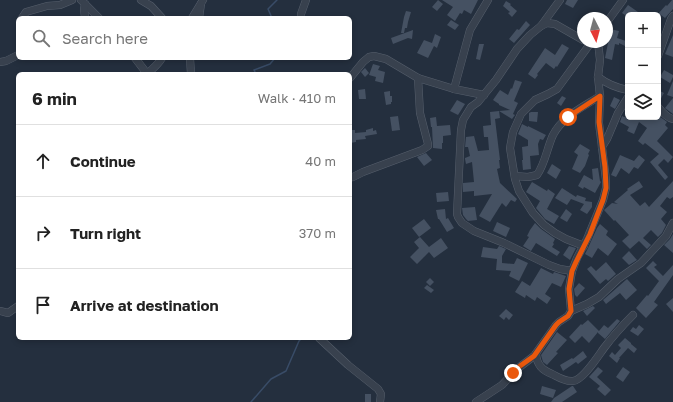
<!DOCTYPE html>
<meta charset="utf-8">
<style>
body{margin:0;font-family:"Golos Text",sans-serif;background:#f6f6f6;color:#222}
.controls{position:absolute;right:12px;top:12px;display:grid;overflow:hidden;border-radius:6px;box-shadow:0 2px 6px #0003}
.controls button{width:36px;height:36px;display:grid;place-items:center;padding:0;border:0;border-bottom:1px solid #e0e0e0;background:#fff;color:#222;font:20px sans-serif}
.compass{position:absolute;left:577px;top:12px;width:36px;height:36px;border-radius:50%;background:#fff;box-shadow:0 2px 6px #0003;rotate:174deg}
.stop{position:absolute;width:12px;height:12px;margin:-9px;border:3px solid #ea580c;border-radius:50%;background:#fff}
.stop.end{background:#ea580c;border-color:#fff;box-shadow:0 1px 4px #0008}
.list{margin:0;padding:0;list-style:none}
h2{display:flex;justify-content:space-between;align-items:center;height:52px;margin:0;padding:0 16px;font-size:17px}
h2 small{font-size:13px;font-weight:400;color:#767676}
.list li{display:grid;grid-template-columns:26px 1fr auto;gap:12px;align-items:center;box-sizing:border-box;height:72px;padding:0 16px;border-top:1px solid #e0e0e0}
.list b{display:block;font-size:15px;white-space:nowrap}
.list em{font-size:13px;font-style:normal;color:#767676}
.icon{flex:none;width:22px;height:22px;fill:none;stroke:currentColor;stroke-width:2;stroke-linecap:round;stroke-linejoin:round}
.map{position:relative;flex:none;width:673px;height:402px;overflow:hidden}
.search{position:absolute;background:#fff;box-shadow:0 2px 6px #0003;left:16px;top:16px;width:336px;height:44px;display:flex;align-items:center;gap:10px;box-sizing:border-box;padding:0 14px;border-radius:6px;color:#767676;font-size:15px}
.panel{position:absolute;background:#fff;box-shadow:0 2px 6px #0003;left:16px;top:72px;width:336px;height:268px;border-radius:6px}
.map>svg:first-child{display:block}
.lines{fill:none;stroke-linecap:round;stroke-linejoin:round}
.stream{stroke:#394c67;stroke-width:1.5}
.building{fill:#455162}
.street-casing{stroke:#565f6c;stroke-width:8}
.street{stroke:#38414e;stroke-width:7}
.route{stroke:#ea580c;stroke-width:5}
</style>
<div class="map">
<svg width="673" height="402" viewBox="0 0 673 402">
<rect width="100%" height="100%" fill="#242f3e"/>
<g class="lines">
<g class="stream">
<path d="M272,18L268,9L277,0"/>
<path d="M256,74L254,70L270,64L275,58"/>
<path d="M251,402L271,379L286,371L299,341L302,338"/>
</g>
</g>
<g class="building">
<path d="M438,0L443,4L437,11L432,7Z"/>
<path d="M442,0H478L471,14L464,10L462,14L460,13L455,21L447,15L453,7Z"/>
<path d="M567,0H578L573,8L565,4Z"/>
<path d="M672,0H673V9L665,18L661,15H657L666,5L667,6Z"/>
<path d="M506,1L511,4L510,5L517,11L512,17L508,13L510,12L503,6Z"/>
<path d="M628,5L638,12L636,15H628V17L622,13Z"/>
<path d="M406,11L411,12L408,22L407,28H405L404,33H401L404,17Z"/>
<path d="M451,20L459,25L455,30L447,25Z"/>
<path d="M526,21L530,25L514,43L509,39L517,29L519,30Z"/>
<path d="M610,29L619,31L617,38L626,41L625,46L619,43V45L615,44L612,60L605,58L608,43L607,42Z"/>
<path d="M413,30L412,39L408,38L393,44L391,38Z"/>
<path d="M435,34L441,37L437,48L434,46L428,58L417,53L424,40L432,43Z"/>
<path d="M673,35V57L665,54Z"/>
<path d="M479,44H484L480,60L476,59Z"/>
<path d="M562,44L569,48L557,67L556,66L554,69L546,63L537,74L538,75L535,79L528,74L545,48L555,55Z"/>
<path d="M373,64L380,66L378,70L385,72L383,83L375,81L376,77L369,75Z"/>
<path d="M365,68L369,73L365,77L361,72Z"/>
<path d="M664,70L673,75V77L670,83L660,77Z"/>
<path d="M515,80L522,82L514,101L518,103L513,114L515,115L512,119L499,111L510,110L499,105V104L493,100L500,90L508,95L511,88L512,89Z"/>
<path d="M673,81V97L667,95Z"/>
<path d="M365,89L366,99H359L358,90Z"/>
<path d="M658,90L664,93L659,102H658Z"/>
<path d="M390,91V96H392V102H391V104L386,105L384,92Z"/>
<path d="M562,96L566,98L561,106L557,103Z"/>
<path d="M614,97L620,100L615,109L610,106Z"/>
<path d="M673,98V114L665,108Z"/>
<path d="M457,100L465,104L458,115L450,111Z"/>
<path d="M499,111L500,118L495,119L500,160H499L500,168L497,169L500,183L517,199L515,202L511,200L506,207L502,203L490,222L479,216L492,194L474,196V191L463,192V183L474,182L472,162L466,164L465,159V158L470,156L468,147H465L466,137L474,136L478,151L489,150L488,137H484L483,126L491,125L490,112Z"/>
<path d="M531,112H538L537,122L529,121V113Z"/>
<path d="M398,116L400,130L392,131L390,117Z"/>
<path d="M622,116L624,117H658L659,116L667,122L665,125L668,128L657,141L673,157L668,163L664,159L658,165L668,177L665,180L650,162L659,154L645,143L643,145L638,141L647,128L639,122L634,134L627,131L629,127L620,122Z"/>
<path d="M436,117L437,126L450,125L451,135L443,136V143H442V149L433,148L432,127H431L430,118Z"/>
<path d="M522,124L528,127V126L546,135L543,140L540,139L538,144L539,155L530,156L531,169L523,170L522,160H523L522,147L528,146V140L518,134Z"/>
<path d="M373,128V131L376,130L377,134L365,136L366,139L356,140V142L350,143V130H355V133L366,132V130Z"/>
<path d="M580,144L590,150L588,154L589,155L585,166L580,173L572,169L578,155L574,152Z"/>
<path d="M426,153L432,160L424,166L417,157Z"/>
<path d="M620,155L634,161L639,155L645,160L638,169L634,167L629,174L621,168L616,177L611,175Z"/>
<path d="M552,164L561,170L556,179L547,173Z"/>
<path d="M598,168L600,181L601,182L595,193L584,187L583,189L578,186L584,175L593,180L592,169Z"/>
<path d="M639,181L643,187L630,195L640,206L645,202L649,207L673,181V197L670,199L667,197L660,206L667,212L661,219L666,225L662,233L658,237L651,230L643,238L651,245L647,249L639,241L630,249L622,241L629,235L615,220L614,221L604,210L612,203L618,204L614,202L628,190L627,189Z"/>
<path d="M532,182L547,191L548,189L555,194L547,209L559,216L554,224L545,219L536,208L540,201L526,192Z"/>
<path d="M562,188L576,197L577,195L586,198L585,201L592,202V207L587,214L580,210L584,204L571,199L567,205L555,198Z"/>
<path d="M448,192L449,201L437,202L436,193Z"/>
<path d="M475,207L477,220L468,221L466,219L463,215L462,208Z"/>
<path d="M445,209L446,219L448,218L454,228L447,232L439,219H438L436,210Z"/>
<path d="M566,209L572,214L567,222L560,218Z"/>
<path d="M424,219L431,228L419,237L412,228Z"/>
<path d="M497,222L510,228L506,237L493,231Z"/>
<path d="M535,223L541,229L555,239L553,243L554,244L552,247L560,252L557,256L536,243L531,251L523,246L529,237L527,236L530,230Z"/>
<path d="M600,224L608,231L606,235L617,244L608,256L598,248L592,258L585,254L588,248L597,228Z"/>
<path d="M673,234V253L664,245L670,239Z"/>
<path d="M420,237L429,247L441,238L448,248L434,258L429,252L417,264L410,257L419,248L414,242Z"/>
<path d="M499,246L506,249L502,256V263L514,264L517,258L528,263L519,281L509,276L511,271L496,270L497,259L481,257L483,247L497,249Z"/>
<path d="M569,246L576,248L570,260L563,255Z"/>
<path d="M629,251L637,260L629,265L622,258Z"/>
<path d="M653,261L657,265L654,267L663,276L673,265V275L654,302L658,305L646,318L636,308L647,295L648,296L659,281L646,268Z"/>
<path d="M606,262L616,274L608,281L606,279L600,284L587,269L591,266L596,271Z"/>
<path d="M541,268L553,274L554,272L566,276L561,287L552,283L545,294L551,298L547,304L537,297L535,301L526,295L525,298L515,292L522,281L530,286Z"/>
<path d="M430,278L434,282L430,286L426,282Z"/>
<path d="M627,279L637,290L626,300L620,293L606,304L603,300Z"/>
<path d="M579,283L585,288L577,297L575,295L574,289Z"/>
<path d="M427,285L434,290L431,293L424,288Z"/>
<path d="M673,298V312L666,304Z"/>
<path d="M593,306L595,308L587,316L583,311Z"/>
<path d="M506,309L513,315L509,320L506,317L504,320L499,316Z"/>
<path d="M617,319L620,321L605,339L598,333V332L589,343L582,336L575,343L569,337L581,324L582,325L588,320L599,331L604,325L608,328Z"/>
<path d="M639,325L644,329L638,336L630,331L633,327L636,329Z"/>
<path d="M557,332L567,340L556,352L558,353L547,365L543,362L541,355Z"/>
<path d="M625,338L631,343V344L637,349L634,353L628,348L619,358H620L617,363L609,356L612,352L615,355L621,348L618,345Z"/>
<path d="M583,351L587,357L578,364L576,362L563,371L560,365L572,358L573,359Z"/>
<path d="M598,367L603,371L597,377L611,390L605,396L597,389L600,386L589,377Z"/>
<path d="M623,367L630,372L623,382L616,377Z"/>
<path d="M542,386L556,390L553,398L540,394Z"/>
<path d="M572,386H573L577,392L562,402H551L554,398Z"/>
<rect x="365" y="394" width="6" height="8"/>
</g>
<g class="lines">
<g class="street-casing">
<g id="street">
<path d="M81,0L99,18"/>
<path d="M141,0L151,6L162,18"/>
<path d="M301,14L306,0"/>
<path d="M22,18L26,12L47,6L60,5L72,0"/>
<path d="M85,18L84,9L85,4"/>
<path d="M192,18L203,0"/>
<path d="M199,18L201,4"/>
<path d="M607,22L623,0"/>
<path d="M541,26L560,0"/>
<path d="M658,56L671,19L673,16"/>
<path d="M135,58L145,71L146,74"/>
<path d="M190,58L191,74"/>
<path d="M0,62L6,61L18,55"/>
<path d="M147,74C152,69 158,65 162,58"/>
<path d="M598,77C607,84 617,88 628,90"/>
<path d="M350,78L363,62L369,57L374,56L386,59L418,78L454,89L484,95"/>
<path d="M454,89L470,30L488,0"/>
<path d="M658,107C662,112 667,118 673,119"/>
<path d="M602,147L607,139L618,113L628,97"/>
<path d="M515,176L528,177L537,175C545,164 547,148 553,135C563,116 583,107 600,96"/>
<path d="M353,177L363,172L422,150L428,146V144L420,113L418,78"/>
<path d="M584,246L566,239L555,233L544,225L533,213L519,191L515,179L510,148L513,132L521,114L535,100L548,94L557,89L590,44"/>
<path d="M572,271L560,269L549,265L504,243L474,231L462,223L458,217L457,214L461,130L463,120L471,107L478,102L496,80L517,49L530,35L541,26L547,23L555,24L583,40"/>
<path d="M0,311L8,313L18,306"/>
<path d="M571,311L587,304L599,297L618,279L641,263L666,236L673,223"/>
<path d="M319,338L348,365L378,389L381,394L380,402"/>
<path d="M536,354C537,365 542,370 552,374C558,377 565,382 573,381C583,380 598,356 604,348C613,336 623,325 633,315"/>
<path d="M476,402L502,385L517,369L534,356L556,325L559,322L568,316L571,311L569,289L572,271L577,258L587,239L603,200L606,188V180L599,123L600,96L598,77L600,60L598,42"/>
</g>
</g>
<use href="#street" class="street"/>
</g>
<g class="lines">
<path class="route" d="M513,373L520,366L534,356L556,325L559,322L568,316L571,311L569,289L572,271L576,262L590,234L603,200L606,188L605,167L599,122L600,96L568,117"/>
</g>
</svg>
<div class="controls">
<button>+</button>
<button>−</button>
<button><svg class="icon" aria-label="layers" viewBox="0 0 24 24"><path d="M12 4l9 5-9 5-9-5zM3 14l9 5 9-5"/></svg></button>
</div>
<svg class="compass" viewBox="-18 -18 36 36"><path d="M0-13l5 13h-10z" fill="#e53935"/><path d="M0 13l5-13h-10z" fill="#767676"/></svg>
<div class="stop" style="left:568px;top:117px"></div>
<div class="stop end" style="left:513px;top:373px"></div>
<div class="search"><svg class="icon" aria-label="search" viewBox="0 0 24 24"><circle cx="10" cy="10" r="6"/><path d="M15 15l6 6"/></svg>Search here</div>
<section class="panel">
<h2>6 min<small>Walk · 410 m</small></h2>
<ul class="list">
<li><svg class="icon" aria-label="ahead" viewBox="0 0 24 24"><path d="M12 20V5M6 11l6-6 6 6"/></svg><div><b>Continue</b></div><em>40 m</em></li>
<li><svg class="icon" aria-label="right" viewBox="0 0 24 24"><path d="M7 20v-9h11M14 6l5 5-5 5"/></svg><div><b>Turn right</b></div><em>370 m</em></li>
<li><svg class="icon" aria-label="arrive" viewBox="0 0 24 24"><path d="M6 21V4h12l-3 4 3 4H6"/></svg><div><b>Arrive at destination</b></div></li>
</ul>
</section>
</div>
